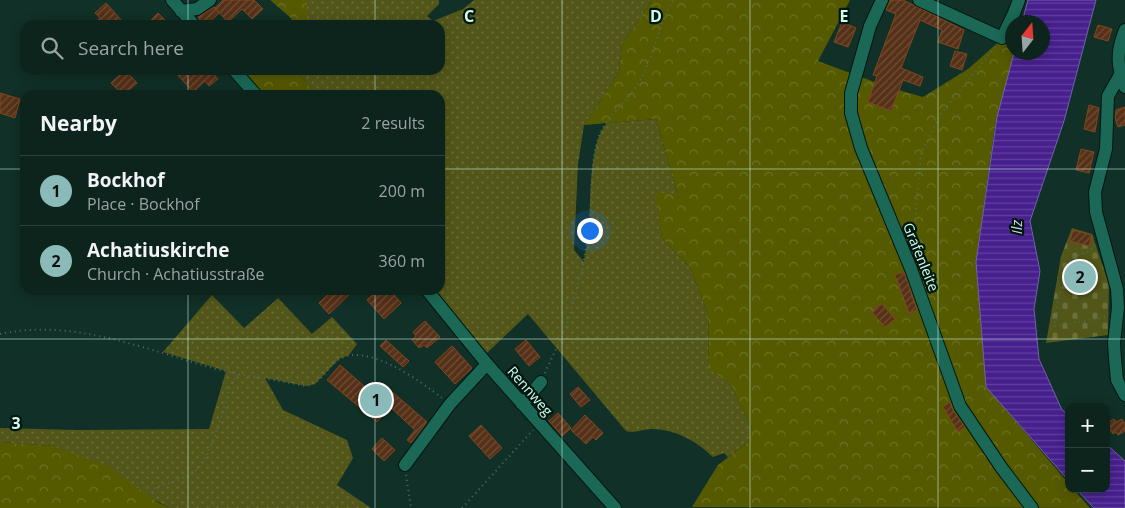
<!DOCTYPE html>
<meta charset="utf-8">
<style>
body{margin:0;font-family:"Open Sans",sans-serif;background:#162c26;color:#f1f3f6}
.controls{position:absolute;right:15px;bottom:15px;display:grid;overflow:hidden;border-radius:10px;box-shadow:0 2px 12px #0003}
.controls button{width:45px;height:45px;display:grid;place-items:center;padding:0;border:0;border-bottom:1px solid #2d413b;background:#0d241d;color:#f1f3f6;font:25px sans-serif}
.compass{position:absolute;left:1005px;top:15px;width:45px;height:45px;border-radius:50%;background:#0d241d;box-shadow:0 2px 12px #0003;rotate:17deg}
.you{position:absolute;left:589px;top:230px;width:18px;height:18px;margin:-12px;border:4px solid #fff;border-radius:50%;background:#1a73e8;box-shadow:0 0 0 8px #1a73e833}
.badge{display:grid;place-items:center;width:32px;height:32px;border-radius:50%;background:#8bbbb9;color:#111;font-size:16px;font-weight:700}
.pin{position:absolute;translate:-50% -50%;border:2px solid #fff;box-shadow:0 1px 5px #0006}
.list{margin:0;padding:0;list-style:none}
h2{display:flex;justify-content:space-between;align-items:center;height:65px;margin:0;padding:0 20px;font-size:21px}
h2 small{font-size:16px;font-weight:400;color:#9aa4a4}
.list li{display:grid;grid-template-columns:32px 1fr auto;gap:15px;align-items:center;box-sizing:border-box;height:70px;padding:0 20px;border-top:1px solid #2d413b}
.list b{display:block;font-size:19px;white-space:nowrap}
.list p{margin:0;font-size:16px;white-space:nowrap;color:#9aa4a4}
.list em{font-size:16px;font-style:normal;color:#9aa4a4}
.icon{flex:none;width:28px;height:28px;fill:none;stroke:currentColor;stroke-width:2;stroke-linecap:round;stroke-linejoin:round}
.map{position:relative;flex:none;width:1125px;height:508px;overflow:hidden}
.search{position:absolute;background:#0d241d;box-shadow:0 2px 12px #0003;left:20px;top:20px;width:425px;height:55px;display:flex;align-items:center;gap:12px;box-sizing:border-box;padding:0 18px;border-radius:15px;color:#9aa4a4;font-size:19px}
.panel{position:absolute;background:#0d241d;box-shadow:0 2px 12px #0003;left:20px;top:90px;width:425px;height:205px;border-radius:15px}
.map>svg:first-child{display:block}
.grass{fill:url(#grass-dots)}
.forest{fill:url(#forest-crowns)}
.cemetery{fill:url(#cemetery-stones)}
.water{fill:url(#water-rules);stroke:#7062ab}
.building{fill:url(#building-hatch);stroke:#83461b}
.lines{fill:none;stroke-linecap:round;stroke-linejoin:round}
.minor-casing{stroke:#001710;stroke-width:14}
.path{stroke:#4b6e63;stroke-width:2;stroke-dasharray:1 4;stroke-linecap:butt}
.minor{stroke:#1a6855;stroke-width:12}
.grid{fill:none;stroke:#d1fdee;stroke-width:1;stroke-opacity:0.55}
.labels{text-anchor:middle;stroke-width:4.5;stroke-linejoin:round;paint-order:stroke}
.street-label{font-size:14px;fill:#d1fdee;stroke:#001710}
.water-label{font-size:15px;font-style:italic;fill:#d7d3ef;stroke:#001710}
.grid-label{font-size:16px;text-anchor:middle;font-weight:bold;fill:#d1fdee;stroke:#001710;stroke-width:4.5;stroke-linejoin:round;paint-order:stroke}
</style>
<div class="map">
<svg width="1125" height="508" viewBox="0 0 1125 508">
<defs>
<pattern id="grass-dots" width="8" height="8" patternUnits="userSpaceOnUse" patternTransform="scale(1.25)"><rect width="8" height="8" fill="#525619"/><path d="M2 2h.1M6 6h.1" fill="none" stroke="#6a6f3b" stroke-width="1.8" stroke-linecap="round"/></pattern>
<pattern id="forest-crowns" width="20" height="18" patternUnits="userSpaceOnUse" patternTransform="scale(1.25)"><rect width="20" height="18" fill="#555900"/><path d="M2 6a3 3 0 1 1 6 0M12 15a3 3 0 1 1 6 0" fill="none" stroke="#6c7226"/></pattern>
<pattern id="cemetery-stones" width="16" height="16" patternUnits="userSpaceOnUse" patternTransform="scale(1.25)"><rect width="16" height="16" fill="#525619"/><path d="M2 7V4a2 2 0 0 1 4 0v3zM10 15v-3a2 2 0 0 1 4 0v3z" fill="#6a6f3b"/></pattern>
<pattern id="water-rules" width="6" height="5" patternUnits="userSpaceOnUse" patternTransform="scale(1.25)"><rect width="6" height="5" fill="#47208e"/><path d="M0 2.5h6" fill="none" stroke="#60419e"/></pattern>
<pattern id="building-hatch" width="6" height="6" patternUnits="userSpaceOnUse" patternTransform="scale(1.25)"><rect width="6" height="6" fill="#563017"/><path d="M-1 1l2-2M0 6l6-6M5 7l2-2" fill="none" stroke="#6d4f39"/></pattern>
</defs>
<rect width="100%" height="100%" fill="#113027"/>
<g class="grass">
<path d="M307,0H439V4L427,16L433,21L463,9L474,0H652L622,44L619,72L584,125L578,164L574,250L584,262C585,252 588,242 589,232C591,204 588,143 607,123L656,119L677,193H656L662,238L690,267L708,314L709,368L730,384L752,428L748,442L728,457L724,453L713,457C696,441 677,430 653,429C644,428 635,434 626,431L528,314L487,353L432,290H440V95H307V83L295,70H440V25H307Z"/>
<path d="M212,295L244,328L278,298L312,334L332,317L357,344L349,355L339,359L315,384L306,386L265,378L283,410L347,440L353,458L337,485L371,508H170L53,446L0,442V428L77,430L209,429L226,371L163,352Z"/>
</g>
<g class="forest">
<path d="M270,0H307V25H286L292,19Z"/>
<path d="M652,0H850L818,61L888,87L923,97L968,69L1002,39L1012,42V52L1016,53L995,125L976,262L986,386L1069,484V489H1073L1090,508L692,507L718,465L748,442L752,428L730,384L709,369L708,314L690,267L662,238L655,193H677L656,119L584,125L619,72L622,44Z"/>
<path d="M241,70H295L307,83V95H263Z"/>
<path d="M0,442L53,446L107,466L159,503L170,508H0Z"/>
</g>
<path class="cemetery" d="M1072,228L1092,234L1109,284L1108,335L1046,343L1061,256Z"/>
<g class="water">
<path d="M1028,0H1096L1064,121L1030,221L1040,271L1034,309L1039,359L1062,410L1069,415V481L986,387L976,262L997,117L1014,53L1042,52V22H1022Z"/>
<path d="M1106,444L1125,461V508H1094L1076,489H1106Z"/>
</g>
<g class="building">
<path d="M223,0H254L263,9L252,19L242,9L228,22L215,8Z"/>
<path d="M890,0H903L964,30L958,49L938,42L942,30L920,20L901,68L923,77L920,86L903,80L891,111L868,102L877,76L873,75L896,14L886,10Z"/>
<path d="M106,3L122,21L118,25H92L100,18L95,13Z"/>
<path d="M214,7L219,13L206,25H202L198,17Z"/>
<path d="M158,13L170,25H146Z"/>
<path d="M842,22L856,28L848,47L834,42Z"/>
<path d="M1098,25L1112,29L1108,41L1094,37Z"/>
<path d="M955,51L967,54L962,70L950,66Z"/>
<path d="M125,70L137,83L123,95L111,83Z"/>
<path d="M180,70H194L198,74L202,70H210L218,79L209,86L205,81L193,92L176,73Z"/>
<path d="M0,93L20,99L15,118L0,113Z"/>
<path d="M1089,105L1099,108L1095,132L1084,129Z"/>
<path d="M1125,107V125L1118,127L1115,118L1116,110Z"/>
<path d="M1081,149L1094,152L1089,173L1076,170Z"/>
<path d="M1073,230L1092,235L1089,246L1070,241Z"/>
<path d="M904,272L917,310L909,313L895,275Z"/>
<path d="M333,290H354L329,314L319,303Z"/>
<path d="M378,290H390L401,303L384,319L367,300Z"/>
<path d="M881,303L895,319L885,327L872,312Z"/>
<path d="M425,321L440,337L427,348L424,345L419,348L412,340L416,336L413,332Z"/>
<path d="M386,340L409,361L403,367L380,346Z"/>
<path d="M526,340L540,357L529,366L515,349Z"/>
<path d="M452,346L472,368L455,384L435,362Z"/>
<path d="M340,365L372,393L382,383L427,422L411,443L407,440L415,430L390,407L377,422L327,380Z"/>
<path d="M578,387L590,400L581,407L570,394Z"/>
<path d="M950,402L953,410L965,427L958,432L943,407Z"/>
<path d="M558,413L571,428L562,436L549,421Z"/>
<path d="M585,415L603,433L596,440L593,437L586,444L571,430Z"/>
<path d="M1114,419L1116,422L1122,419L1125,424V431L1118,435L1116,432L1113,434L1106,424Z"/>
<path d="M481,425L502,448L490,459L469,436Z"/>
<path d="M382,438L395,450L384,461L372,449Z"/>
</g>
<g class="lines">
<g class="minor-casing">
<g id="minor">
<path d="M172,0L194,25"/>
<path d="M882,0L870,26L851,93V113L861,148L911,269L960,406L1001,467L1032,508"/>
<path d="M919,0L1002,38L1014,13L1019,0"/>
<path d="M181,11L197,9L210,0"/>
<path d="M1125,30C1116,52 1117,66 1125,87"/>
<path d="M234,70L256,95"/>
<path d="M1120,75L1108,96L1106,149L1095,192L1096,212L1117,289L1118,307L1114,343L1115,359L1117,380L1125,395"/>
<path d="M427,290L487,364L615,508"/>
<path d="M522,404L541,382"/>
<path d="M405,465L450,404L487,364"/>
</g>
</g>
<g class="path">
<path d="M913,244L921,154L940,115L996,46"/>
<path d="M1094,244L1090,251L1073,257L1065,265L1054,326L1107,317"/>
<path d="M0,334C73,318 147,350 216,369C245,376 276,380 306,386C324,382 325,369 338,360C366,341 420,381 442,398"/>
<path d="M545,373C551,359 558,346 564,332C568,323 570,312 573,303C579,281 585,259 588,236C593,205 589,173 597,142C603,119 623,106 636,87C654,61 657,27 673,0"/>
<path d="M406,475L411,508"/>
<path d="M154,488C165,484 190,478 197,469C210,455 219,424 225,405C228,393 230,383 239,374"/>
<path d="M462,508L533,430"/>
</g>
<use href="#minor" class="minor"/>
</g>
<path class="grid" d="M188,0V25M375,0V25M562,0V508M750,0V508M938,0V508M188,70V95M375,70V95M0,169H25M440,169H1125M188,290V508M375,290V508M0,339H1125"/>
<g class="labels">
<g class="street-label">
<text transform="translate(921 257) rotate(68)" y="5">Grafenleite</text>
<text transform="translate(530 391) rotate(49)" y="5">Rennweg</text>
</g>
<g class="water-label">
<text transform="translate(1017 227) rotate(-90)" y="5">Ilz</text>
</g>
</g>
<g class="grid-label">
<text x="469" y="22">C</text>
<text x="656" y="22">D</text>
<text x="844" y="22">E</text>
<text x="16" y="429">3</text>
</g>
</svg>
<div class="controls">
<button>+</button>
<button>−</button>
</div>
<svg class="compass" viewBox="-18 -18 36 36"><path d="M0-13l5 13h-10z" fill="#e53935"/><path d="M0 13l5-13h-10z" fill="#9aa4a4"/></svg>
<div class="you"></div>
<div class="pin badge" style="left:376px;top:400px">1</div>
<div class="pin badge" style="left:1080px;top:277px">2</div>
<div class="search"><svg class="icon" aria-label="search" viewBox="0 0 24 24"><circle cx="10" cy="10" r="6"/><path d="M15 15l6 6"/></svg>Search here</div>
<section class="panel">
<h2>Nearby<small>2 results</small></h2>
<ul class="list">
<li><span class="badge">1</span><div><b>Bockhof</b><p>Place · Bockhof</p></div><em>200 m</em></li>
<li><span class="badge">2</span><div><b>Achatiuskirche</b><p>Church · Achatiusstraße</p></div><em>360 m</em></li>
</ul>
</section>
</div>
